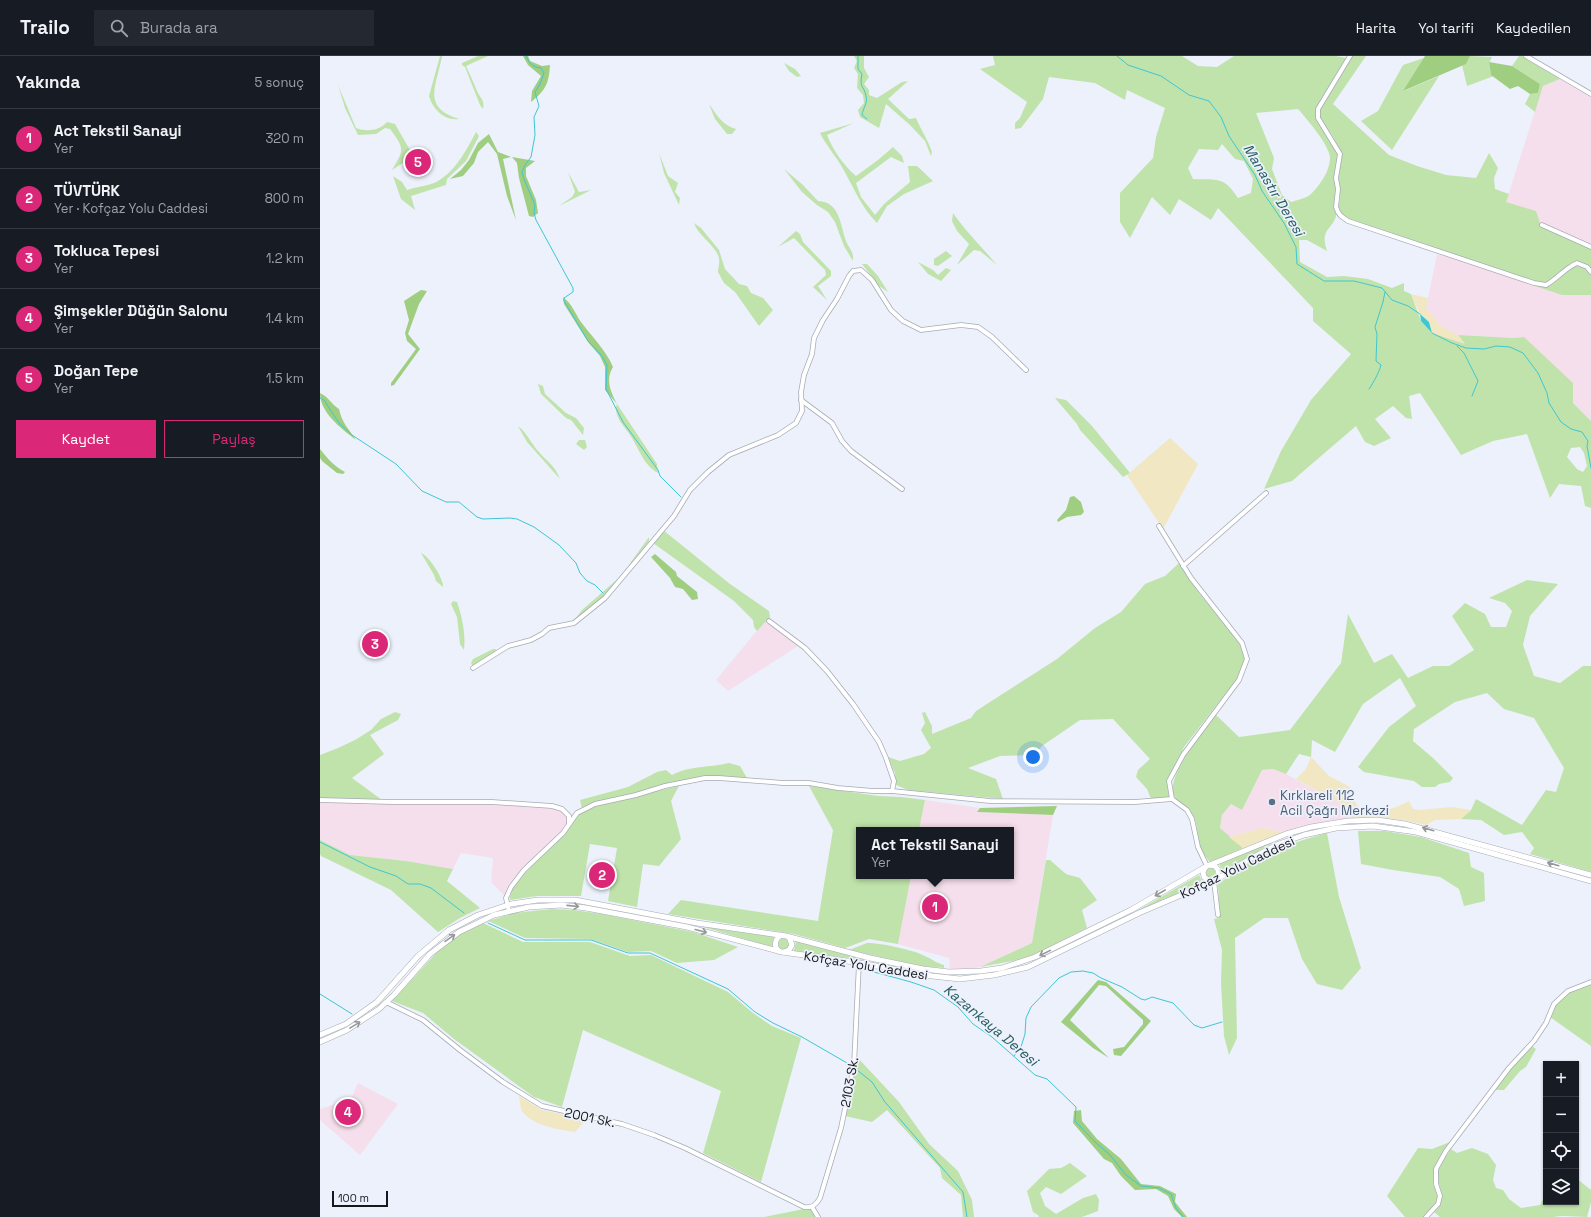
<!DOCTYPE html>
<html lang="tr">
<meta charset="utf-8">
<style>
body{margin:0;font-family:"Space Grotesk",sans-serif;background:#242831;color:#f1f3f6}
.controls{position:absolute;right:12px;bottom:12px;display:grid;overflow:hidden;border-radius:0px;box-shadow:0 1px 3px #0004}
.controls button{width:36px;height:36px;display:grid;place-items:center;padding:0;border:0;border-bottom:1px solid #363941;background:#171b24;color:#f1f3f6;font:20px sans-serif}
.scale{position:absolute;left:12px;bottom:10px;width:56px;box-sizing:border-box;padding-left:4px;border:2px solid #16181b;border-top:0;font-size:11px;line-height:14px;white-space:nowrap;color:#16181b;-webkit-text-stroke:3px #ecf1fc;paint-order:stroke}
.you{position:absolute;left:713px;top:701px;width:14px;height:14px;margin:-10px;border:3px solid #fff;border-radius:50%;background:#1a73e8;box-shadow:0 0 0 6px #1a73e833}
.badge{display:grid;place-items:center;width:26px;height:26px;border-radius:50%;background:#db2777;color:#fff;font-size:13px;font-weight:700}
.pin{position:absolute;translate:-50% -50%;border:2px solid #fff;box-shadow:0 1px 4px #0006}
.popup{position:absolute;left:536px;top:771px;width:158px;height:52px;box-sizing:border-box;display:grid;place-content:center;border-radius:0px;background:#171b24;filter:drop-shadow(0 1px 3px #0005);font-size:13px;white-space:nowrap;color:#9ea1a6}
.popup b{font-size:15px;color:#f1f3f6}
.popup::after{content:'';position:absolute;left:50%;top:100%;margin-left:-8px;border:8px solid transparent;border-top-color:#171b24}
.list{margin:0;padding:0;list-style:none}
h2{display:flex;justify-content:space-between;align-items:center;height:52px;margin:0;padding:0 16px;font-size:17px}
h2 small{font-size:13px;font-weight:400;color:#9ea1a6}
.list li{display:grid;grid-template-columns:26px 1fr auto;gap:12px;align-items:center;box-sizing:border-box;height:60px;padding:0 16px;border-top:1px solid #363941}
.list b{display:block;font-size:15px;white-space:nowrap}
.list p{margin:0;font-size:13px;white-space:nowrap;color:#9ea1a6}
.list em{font-size:13px;font-style:normal;color:#9ea1a6}
.actions{display:flex;gap:8px;padding:12px 16px}
.actions a{flex:1;padding:9px 0;border:1px solid #db2777;border-radius:0px;text-align:center;font-size:14px;color:#db2777}
.actions .main{background:#db2777;color:#fff}
.icon{flex:none;width:22px;height:22px;fill:none;stroke:currentColor;stroke-width:2;stroke-linecap:round;stroke-linejoin:round}
.map{position:relative;flex:none;width:1271px;height:1161px;overflow:hidden}
header{display:flex;align-items:center;gap:24px;box-sizing:border-box;height:56px;padding:0 20px;background:#171b24;border-bottom:1px solid #363941}
header strong{font-size:19px}
nav{display:flex;gap:22px;margin-inline-start:auto;font-size:14px}
.search{width:280px;height:36px;background:#242831;display:flex;align-items:center;gap:10px;box-sizing:border-box;padding:0 14px;border-radius:0px;color:#9ea1a6;font-size:15px}
main{display:flex}
aside{flex:1;background:#171b24}
.map>svg:first-child{display:block}
.industrial{fill:#f6dfec}
.green{fill:#c0e3ab;fill-rule:evenodd}
.forest{fill:#a0ce81}
.sand{fill:#f1e7c2}
.water{fill:#3ec7d1}
.lines{fill:none;stroke-linecap:round;stroke-linejoin:round}
.stream{stroke:#3ec7d1;stroke-width:1}
.minor-casing{stroke:#a6abb5;stroke-width:5.5}
.major-casing{stroke:#a6abb5;stroke-width:6}
.minor{stroke:#fff;stroke-width:4}
.major{stroke:#fff;stroke-width:5}
.oneway{stroke:#969798}
.service-dot{fill:#5c6f8a;stroke:#ecf1fc;stroke-width:1.5}
.labels{text-anchor:middle;stroke-width:3.5;stroke-linejoin:round;paint-order:stroke}
.service-label{font-size:13px;fill:#4e5e75;stroke:#ecf1fc;text-anchor:start}
.street-label{font-size:13px;fill:#16181b;stroke:#ecf1fc}
.water-label{font-size:14px;font-style:italic;fill:#235b5f;stroke:#ecf1fc}
</style>
<header>
<strong>Trailo</strong>
<div class="search"><svg class="icon" aria-label="search" viewBox="0 0 24 24"><circle cx="10" cy="10" r="6"/><path d="M15 15l6 6"/></svg>Burada ara</div>
<nav><a>Harita</a><a>Yol tarifi</a><a>Kaydedilen</a></nav>
</header>
<main>
<aside>
<h2>Yakında<small>5 sonuç</small></h2>
<ul class="list">
<li><span class="badge">1</span><div><b>Act Tekstil Sanayi</b><p>Yer</p></div><em>320 m</em></li>
<li><span class="badge">2</span><div><b>TÜVTÜRK</b><p>Yer · Kofçaz Yolu Caddesi</p></div><em>800 m</em></li>
<li><span class="badge">3</span><div><b>Tokluca Tepesi</b><p>Yer</p></div><em>1.2 km</em></li>
<li><span class="badge">4</span><div><b>Şimşekler Düğün Salonu</b><p>Yer</p></div><em>1.4 km</em></li>
<li><span class="badge">5</span><div><b>Doğan Tepe</b><p>Yer</p></div><em>1.5 km</em></li>
</ul>
<div class="actions"><a class="main">Kaydet</a><a>Paylaş</a></div>
</aside>
<div class="map">
<svg width="1271" height="1161" viewBox="0 0 1271 1161">
<rect width="100%" height="100%" fill="#ecf1fc"/>
<g class="industrial">
<path d="M1240,23L1271,39V192L1221,170L1186,146L1223,30Z"/>
<path d="M1117,198L1186,220L1271,239V365L1253,347L1204,281L1194,282L1138,279L1121,270L1106,252Z"/>
<path d="M445,565L478,590L408,635L396,624Z"/>
<path d="M953,713L966,718L1032,754V762L1007,765L963,776L943,772L909,781L900,772L902,759L911,748L922,754L942,714Z"/>
<path d="M605,744L660,752L658,756L733,759L712,887L660,911L650,913H630L629,902L578,888L591,820H691V774H599Z"/>
<path d="M0,745L173,747L228,752L241,755L247,761V768L242,776L199,816L188,829L184,839L171,826L173,802L141,797L133,813L86,805L30,799L0,784Z"/>
<path d="M38,1027L78,1048L40,1099L0,1064V1053L31,1043Z"/>
</g>
<g class="green">
<path d="M120,0H122C117,29 101,51 139,63C125,65 113,54 109,40Z"/>
<path d="M158,0H168L146,10C150,19 154,27 157,35C160,42 165,44 163,53L160,49L145,11L142,9V7Z"/>
<path d="M534,0H544V12L549,21L544,28L549,34V39L557,42L582,26L588,25L568,43L589,63L596,62C601,74 608,84 612,96L611,100L605,85L590,69L566,48L559,72L540,61L538,54L544,47L543,39L537,32L538,18L534,12L537,5Z"/>
<path d="M673,0H862L878,10L897,11L914,0H1016L1026,2L996,53C994,71 1015,81 1019,98C1020,101 1019,107 1018,110C1018,118 1017,127 1017,135C1017,142 1018,149 1017,156C1014,175 999,171 1007,195L987,184H979L980,206L1007,221L1024,220L1048,223L1072,232L1084,227V235L1091,238L1101,265L1112,277L1144,287L1138,279L1194,282L1204,281L1253,327V347L1271,365V452L1265,450L1261,430L1239,428L1230,442L1207,378L1173,385L1141,399L1100,337L1089,340L1092,363L1086,362L1073,350L1055,363L1071,382L1054,390L1045,386L1036,370L972,425L944,433L961,395L991,344L1031,298L993,265V252L898,152L891,164L859,143L850,159L832,141L810,182L800,166V137L833,102L836,81L845,52L807,34L805,44L775,27L729,21L723,43L701,72L695,73V67L700,62L707,46L660,13L675,9ZM978,53C987,63 1010,90 1010,102C1010,115 1000,129 991,138C987,142 977,144 971,146L962,139L952,113L954,102L936,57ZM902,88L915,103L924,105L933,123L931,137L918,142C904,120 897,124 873,123L868,112L879,93L898,94ZM1260,391L1264,397L1267,410L1263,416L1257,413L1247,401L1251,392Z"/>
<path d="M1033,0H1046L1013,48L1069,99L1097,110L1126,119L1156,122L1169,97L1178,112L1174,122L1175,133L1189,138L1186,146L1216,155L1221,170L1271,192V239H1242L1168,214L1169,210L1028,163L1023,160L1018,151L1020,142V132L1018,121L1022,98L1012,79L1000,62V54Z"/>
<path d="M1150,0L1172,1L1169,7L1171,18L1174,20L1147,30L1142,9L1146,7Z"/>
<path d="M1199,0H1202L1240,23L1223,30L1215,56L1205,48L1210,38L1218,37L1220,28L1192,10Z"/>
<path d="M1104,2L1084,35L1119,20L1072,94L1041,65L1058,55L1083,9Z"/>
<path d="M464,7L475,13L481,20L477,21L469,15Z"/>
<path d="M18,29L36,72C47,76 59,75 67,66L75,68L90,94L92,101L72,114C85,93 84,92 70,73L65,72L56,78L38,79L25,52Z"/>
<path d="M389,48C397,59 402,69 416,73L412,78H407L395,63Z"/>
<path d="M534,67L507,79C513,94 524,110 536,120L558,104L573,91L582,100L584,107L571,101L536,127L541,141L555,159L564,148L590,126L588,110H597L613,125L584,138L567,150L557,167C541,151 533,130 522,111C515,99 506,89 500,77Z"/>
<path d="M156,76L159,80L146,105L127,123L126,129L91,140L95,154L81,143L73,120L82,126L87,134C96,131 106,130 114,127C134,118 146,95 156,76Z"/>
<path d="M339,97L348,120L358,127L355,136L360,142L359,149L344,117Z"/>
<path d="M464,113L483,129L498,145C520,146 520,168 526,185C529,193 534,195 533,205L524,190L515,166L508,156L497,149L482,136Z"/>
<path d="M248,116L259,136L271,134L239,150L252,141L255,136Z"/>
<path d="M633,157C646,176 662,191 677,209L660,195L654,194L637,209L649,188L637,175L632,165Z"/>
<path d="M374,167L381,172L399,194L405,213L419,228L427,230L431,237L443,242L453,254L439,270L415,236L404,227L398,216C398,212 400,207 399,203C398,191 378,180 374,167Z"/>
<path d="M476,175L480,178L483,186L511,215V220L498,230L507,244L493,231L506,219L505,214L474,182L458,191Z"/>
<path d="M626,195L632,200L618,210L614,209V203Z"/>
<path d="M598,206L613,214L618,219L626,212L631,214L621,225L608,218Z"/>
<path d="M542,208H547L558,220L568,236L559,230Z"/>
<path d="M218,328L223,330L225,338L246,357L256,362L264,372L263,379L251,364L246,362L221,338Z"/>
<path d="M735,342L746,344L772,370L810,417L803,421L760,374L757,368Z"/>
<path d="M297,348L337,408L338,417C323,409 319,392 310,379C305,371 297,364 296,354C295,353 296,350 297,348Z"/>
<path d="M198,370C207,377 211,387 218,395C227,406 234,408 240,423L207,386Z"/>
<path d="M259,384H265L267,391L264,394L256,388Z"/>
<path d="M343,474L410,528L449,555L450,561L437,575L434,571L433,564L414,545L333,487Z"/>
<path d="M329,481V485L307,513L311,506Z"/>
<path d="M101,497C109,500 124,523 123,531L116,525L114,519Z"/>
<path d="M859,507L879,537L920,587L925,604L917,623L864,691L847,728L849,741L831,743L827,733L816,721L818,714L830,703L793,663L760,664L722,690L715,699L680,700L648,712L676,723L683,743L588,734L576,729L575,717L568,701L580,705L604,698L611,692L601,674L605,667L602,657L605,656L612,670V678L651,662L656,655L737,603L775,572L801,556L825,528L845,520Z"/>
<path d="M300,521L283,543L253,566L262,554Z"/>
<path d="M1207,524L1238,528L1210,560L1203,589L1214,620L1240,627L1263,610H1271V816L1210,798L1214,792L1202,776L1184,779L1161,764L1141,763L1151,754L1156,743L1202,769L1226,734L1236,736L1244,712L1214,662L1184,653L1167,637L1135,646L1094,673L1093,685L1113,702L1133,722L1130,726L1119,728L1115,731H1102L1094,725L1044,716L1038,711L1069,671L1096,650L1080,622L1043,648L1015,696L992,684L991,701L979,698L966,718L953,713L942,714L922,754L911,748L902,759L900,772L923,792L890,806C887,802 882,796 880,791C877,782 878,770 874,761C869,752 854,746 853,735C850,716 883,674 895,658L919,681L970,674L1021,607L1028,558L1054,607L1072,598L1088,622L1113,610H1129L1154,594L1132,560L1145,547L1165,558L1171,571H1186L1192,555L1185,547L1169,542Z"/>
<path d="M133,545L137,546C142,560 146,579 144,594L140,588L137,561L131,548Z"/>
<path d="M173,593H176L175,596L153,611L151,607L153,603Z"/>
<path d="M75,656L81,658L78,664L50,679L64,698L32,722L62,744L0,742V699L18,692L35,684L51,674L61,663Z"/>
<path d="M409,707L420,710L427,722C413,721 398,719 384,721C362,724 340,732 318,737C296,743 283,743 262,753L260,744L308,731L337,716L346,714L352,719C372,709 389,712 409,707Z"/>
<path d="M359,730L351,745L361,783L339,810L323,808L317,851L288,845L297,792L270,788L261,840H217L190,844V841L193,832L207,815L244,779L258,758L275,749Z"/>
<path d="M489,730L558,740L581,741L605,744L599,774H539V820H591L578,888L549,883L525,892L474,878L348,858L361,844L498,865L513,774Z"/>
<path d="M1038,775H1065L1101,781L1149,797L1151,811L1164,817L1165,845L1144,850L1139,833L1120,821L1073,814L1041,808Z"/>
<path d="M1007,777L1019,841L1041,912L1022,934L997,928L982,903L968,862H944L915,882L917,982L909,999L904,980L901,927L902,894L894,863L900,862L898,828C908,821 918,814 929,807C953,793 981,784 1007,777Z"/>
<path d="M0,784L30,799L86,805L133,813L127,825L160,852L140,862L118,876L71,834L1,800L0,798Z"/>
<path d="M954,786L903,816L899,808Z"/>
<path d="M726,804H730L746,818L760,822L777,844L762,854L767,872L722,895L704,903L660,911L712,887Z"/>
<circle cx="891" cy="817" r="5"/>
<path d="M879,819L883,827L815,856Z"/>
<path d="M232,853L253,854L282,858L373,876L418,891L394,904L357,907L331,895L308,896L270,883L205,882L168,865L194,857Z"/>
<path d="M163,867L203,886H270L310,900L331,899L408,936L433,957L452,970L481,982L441,1126L383,1097L401,1035L263,974L242,1051L214,1041L134,983L103,957L72,945L118,895L140,878Z"/>
<path d="M380,870L454,880L452,891Z"/>
<circle cx="464" cy="888" r="5.5"/>
<path d="M476,885L552,905L474,895Z"/>
<path d="M547,887C561,887 595,894 607,901C613,904 617,907 624,909V912L601,910L529,894Z"/>
<path d="M1271,927V990L1230,961C1241,938 1249,936 1271,927Z"/>
<path d="M1212,990L1216,993L1206,1011L1200,1015L1184,1034H1174L1191,1012Z"/>
<path d="M537,1001L579,1046L609,1088L638,1115L652,1144L654,1161H643L641,1139L622,1122L620,1112L567,1054L552,1066L525,1060L536,1009Z"/>
<path d="M1130,1086L1114,1112L1113,1128L1118,1139L1117,1147L1104,1161H1085L1067,1140L1098,1092L1112,1093Z"/>
<path d="M1152,1092L1168,1098L1176,1109L1173,1124L1176,1132L1183,1134L1189,1143L1201,1152L1220,1149L1226,1137V1146H1256V1122L1271,1134V1146L1267,1161C1256,1161 1244,1159 1233,1161H1120L1114,1156C1130,1139 1116,1134 1118,1115C1119,1108 1127,1099 1131,1093L1137,1097Z"/>
<path d="M750,1107L767,1120L741,1138L726,1131L720,1137L725,1150L736,1158L763,1142L776,1138L779,1144L778,1155L762,1161H719L718,1159L713,1156L707,1135L729,1113L741,1112Z"/>
<path d="M489,1152L496,1161H444Z"/>
</g>
<g class="forest">
<path d="M203,0H208L210,5L222,10L230,9C229,28 225,35 211,46L212,35L221,20L208,9Z"/>
<path d="M1105,0H1150L1146,8L1083,35Z"/>
<path d="M1169,6L1192,10L1220,28L1218,37L1210,38L1198,30L1190,33L1171,19Z"/>
<path d="M169,78L178,96L191,101L183,103L196,164L187,140L177,98L168,86L158,96L154,107L143,120L130,123L141,114L149,104L158,87Z"/>
<path d="M192,101L215,105L206,112V120L216,144L218,157L213,161L209,160L199,122L197,107Z"/>
<path d="M101,234L107,235L99,248L88,278L100,293L74,329L71,330V327L96,293L87,285L85,277L89,264L84,245Z"/>
<path d="M243,241C252,248 255,257 261,266C272,281 286,294 293,311C285,324 291,336 297,348L285,334V311L280,300L268,286L244,248Z"/>
<path d="M0,337C9,341 11,348 19,353C22,367 28,372 36,384C21,372 0,357 0,337Z"/>
<path d="M0,393C7,402 14,410 25,416L23,418L17,417L2,405L0,402Z"/>
<path d="M754,440L761,446L764,456L761,459L747,461L738,466L737,464L746,454L750,441Z"/>
<path d="M335,498L356,516L357,520L377,536L378,543L372,544L363,533L355,531L350,522L331,501Z"/>
<path d="M737,750L733,759L657,756L660,752Z"/>
<path d="M778,924L786,926L831,965L801,1000L794,999L793,993L804,991L823,968V964L786,930L779,929L750,964L789,1002L773,992L741,966Z"/>
<path d="M761,1054L762,1065L777,1083L801,1103L821,1128L840,1130L856,1138L855,1146L867,1161H862L854,1153L848,1140L836,1133L815,1134L801,1120L792,1107L784,1103L753,1067L754,1055Z"/>
</g>
<g class="sand">
<path d="M1091,238L1108,242L1106,252L1121,270L1138,279L1145,288L1112,277L1109,266L1100,258Z"/>
<path d="M850,382L878,408L843,473L807,419Z"/>
<path d="M991,701L1009,720L1030,731L1031,739L1039,752C1060,757 1070,755 1089,745L1093,753L1099,754L1132,751L1151,754L1141,763L1115,764L1106,769C1082,763 1058,761 1032,762V754L976,723L986,713Z"/>
<path d="M943,772L963,776L923,792L909,781Z"/>
<path d="M199,1040L222,1054L267,1063L255,1076C240,1074 211,1069 202,1055C200,1051 200,1045 199,1040Z"/>
</g>
<path class="water" d="M1100,258L1109,266L1112,277L1101,265Z"/>
<g class="lines">
<g class="stream">
<path d="M206,0C210,8 212,11 221,12L224,17L220,28L215,36L219,50L214,61L215,79L211,101L205,109L202,116L204,123L215,149L214,157L216,164L253,232V236L244,242V245L268,285L282,300L287,309L286,333L303,366L330,403L338,414L340,420L361,441"/>
<path d="M538,0V13L542,18C539,33 544,29 546,40C548,47 543,52 542,59L547,63"/>
<path d="M797,0L808,9L841,20L869,39L889,45L901,61L909,80L935,119L942,135L964,167L976,191L977,208L1004,225H1034L1062,232L1072,244L1088,250L1100,258"/>
<path d="M1112,277L1132,287L1146,292L1164,293L1176,290L1190,291L1203,297L1218,317L1227,337L1229,347L1241,366L1251,373L1262,376L1268,385L1267,390L1271,412"/>
<path d="M1137,290L1144,297L1158,325L1152,340"/>
<path d="M1049,333C1053,328 1060,314 1061,309L1056,305L1057,278L1055,271L1063,246L1065,236"/>
<path d="M0,342L4,344L19,367L32,379L76,408L102,435L126,446H139L157,461L163,463L190,462L197,463L214,471L239,489L256,507L260,517L267,525L275,529L283,537"/>
<path d="M0,786L50,811L76,820L88,828H100L111,832L144,857"/>
<path d="M168,867L205,884H271L308,897H330L408,933L435,956L453,967L482,981L527,1007"/>
<path d="M543,913L591,926L614,934L638,951L653,968L672,981L715,1019L727,1023L756,1051L755,1065L775,1086L790,1099L806,1119L821,1130L839,1132L851,1138L856,1152L863,1161"/>
<path d="M0,938L32,958"/>
<path d="M694,1000L701,991L705,978L706,962L711,951L739,922L751,916L763,915L773,917L781,922L802,931L821,943L825,944L832,941L853,947L874,969L882,972L902,966"/>
<path d="M537,1014L552,1026L565,1046L643,1136L647,1161"/>
</g>
<g class="minor-casing">
<g id="minor">
<path d="M1030,0L998,53V62L1020,98L1016,122L1018,133L1016,151L1018,156L1021,160L1028,165L1214,227L1226,229C1237,223 1245,212 1257,207L1267,211L1271,216"/>
<path d="M1206,0L1271,38"/>
<path d="M1222,169L1271,191"/>
<path d="M481,344L512,367L522,385L531,395L582,433"/>
<path d="M839,470L871,522L922,587L927,603L919,624L863,699L849,725L852,743L867,754L872,763L878,791L887,810"/>
<path d="M863,510L946,437"/>
<path d="M449,565L485,592L507,615L533,648L559,686L566,702L574,725L572,735"/>
<path d="M153,612L188,590L211,584L222,578L229,572L254,567L285,542L354,460L370,434L388,416L409,399L458,379L476,367L482,355L481,336L484,319L492,298L494,282L503,264L517,243L529,220L533,215L541,214L552,224L571,254L583,265L601,274L641,269L658,271L672,281L706,314"/>
<path d="M0,744L72,746H172L232,750L242,753L249,760V767"/>
<path d="M894,825L898,859"/>
<path d="M189,855L186,842L191,831L204,814L243,777L257,757L275,748L316,739L345,730L385,722H399L463,727H489L518,732L553,735H572L670,745L815,746L852,743"/>
<path d="M66,946L103,964L140,994L183,1026L222,1050L302,1068L334,1079L365,1092L484,1151C492,1152 496,1149 500,1142L521,1072L534,1009L539,907"/>
<path d="M492,1151L498,1161"/>
<path d="M1106,1161L1118,1148L1120,1140L1116,1128V1113L1126,1095L1189,1012L1214,985L1226,967L1234,948L1248,935L1271,926"/>
</g>
</g>
<g class="major-casing">
<g id="major">
<path d="M890,809L895,810L898,814V822"/>
<path d="M885,812L883,816L884,821L891,826"/>
<path d="M459,895C453,890 455,882 462,879"/>
<path d="M464,896L469,894L472,889L469,881"/>
<path d="M0,979L26,968L57,946L98,900L129,874L158,859L191,848L218,844H255L377,867L466,880L550,902L603,913L629,916L661,915L682,912L715,901L811,854L887,810L966,778L991,771L1028,765L1057,764L1085,768L1271,819"/>
<path d="M0,986L27,974L59,953L74,939L110,898L139,876L174,859L209,851L241,849L266,852L367,871L462,896L534,906L612,920L640,923L674,919L708,911L819,857L894,825L930,803L959,788L984,779L1016,772L1053,770L1096,776L1271,825"/>
</g>
</g>
<use href="#minor" class="minor"/>
<use href="#major" class="major"/>
</g>
<defs><path id="oneway-shaft" d="M-6 0H5M1.5-3L5.5 0L1.5 3" fill="none" stroke-width="1.6" stroke-linecap="round" stroke-linejoin="round"/></defs>
<g class="oneway">
<use href="#oneway-shaft" transform="translate(1108 773) rotate(-164)"/>
<use href="#oneway-shaft" transform="translate(1233 808) rotate(-164)"/>
<use href="#oneway-shaft" transform="translate(840 837) rotate(150)"/>
<use href="#oneway-shaft" transform="translate(253 850) rotate(6)"/>
<use href="#oneway-shaft" transform="translate(381 875) rotate(15)"/>
<use href="#oneway-shaft" transform="translate(130 882) rotate(-35)"/>
<use href="#oneway-shaft" transform="translate(725 897) rotate(154)"/>
<use href="#oneway-shaft" transform="translate(35 969) rotate(-31)"/>
</g>
<circle class="service-dot" cx="952" cy="746" r="4"/>
<g class="labels">
<g class="service-label">
<text x="960" y="744">Kırklareli 112<tspan x="960" dy="15">Acil Çağrı Merkezi</tspan></text>
</g>
<g class="street-label">
<text transform="translate(917 811) rotate(-26)" y="5">Kofçaz Yolu Caddesi</text>
<text transform="translate(546 909) rotate(9)" y="5">Kofçaz Yolu Caddesi</text>
<text transform="translate(529 1026) rotate(-80)" y="5">2103 Sk.</text>
<text transform="translate(270 1061) rotate(12)" y="5">2001 Sk.</text>
</g>
<g class="water-label">
<text transform="translate(954 134) rotate(59)" y="5">Manastır Deresi</text>
<text transform="translate(671 969) rotate(40)" y="5">Kazankaya Deresi</text>
</g>
</g>
</svg>
<div class="controls">
<button>+</button>
<button>−</button>
<button><svg class="icon" aria-label="locate" viewBox="0 0 24 24"><circle cx="12" cy="12" r="6"/><path d="M12 2v4M12 18v4M2 12h4M18 12h4"/></svg></button>
<button><svg class="icon" aria-label="layers" viewBox="0 0 24 24"><path d="M12 4l9 5-9 5-9-5zM3 14l9 5 9-5"/></svg></button>
</div>
<div class="scale">100 m</div>
<div class="you"></div>
<div class="pin badge" style="left:615px;top:851px">1</div>
<div class="popup"><b>Act Tekstil Sanayi</b>Yer</div>
<div class="pin badge" style="left:282px;top:819px">2</div>
<div class="pin badge" style="left:55px;top:588px">3</div>
<div class="pin badge" style="left:28px;top:1056px">4</div>
<div class="pin badge" style="left:98px;top:106px">5</div>
</div>
</main>
